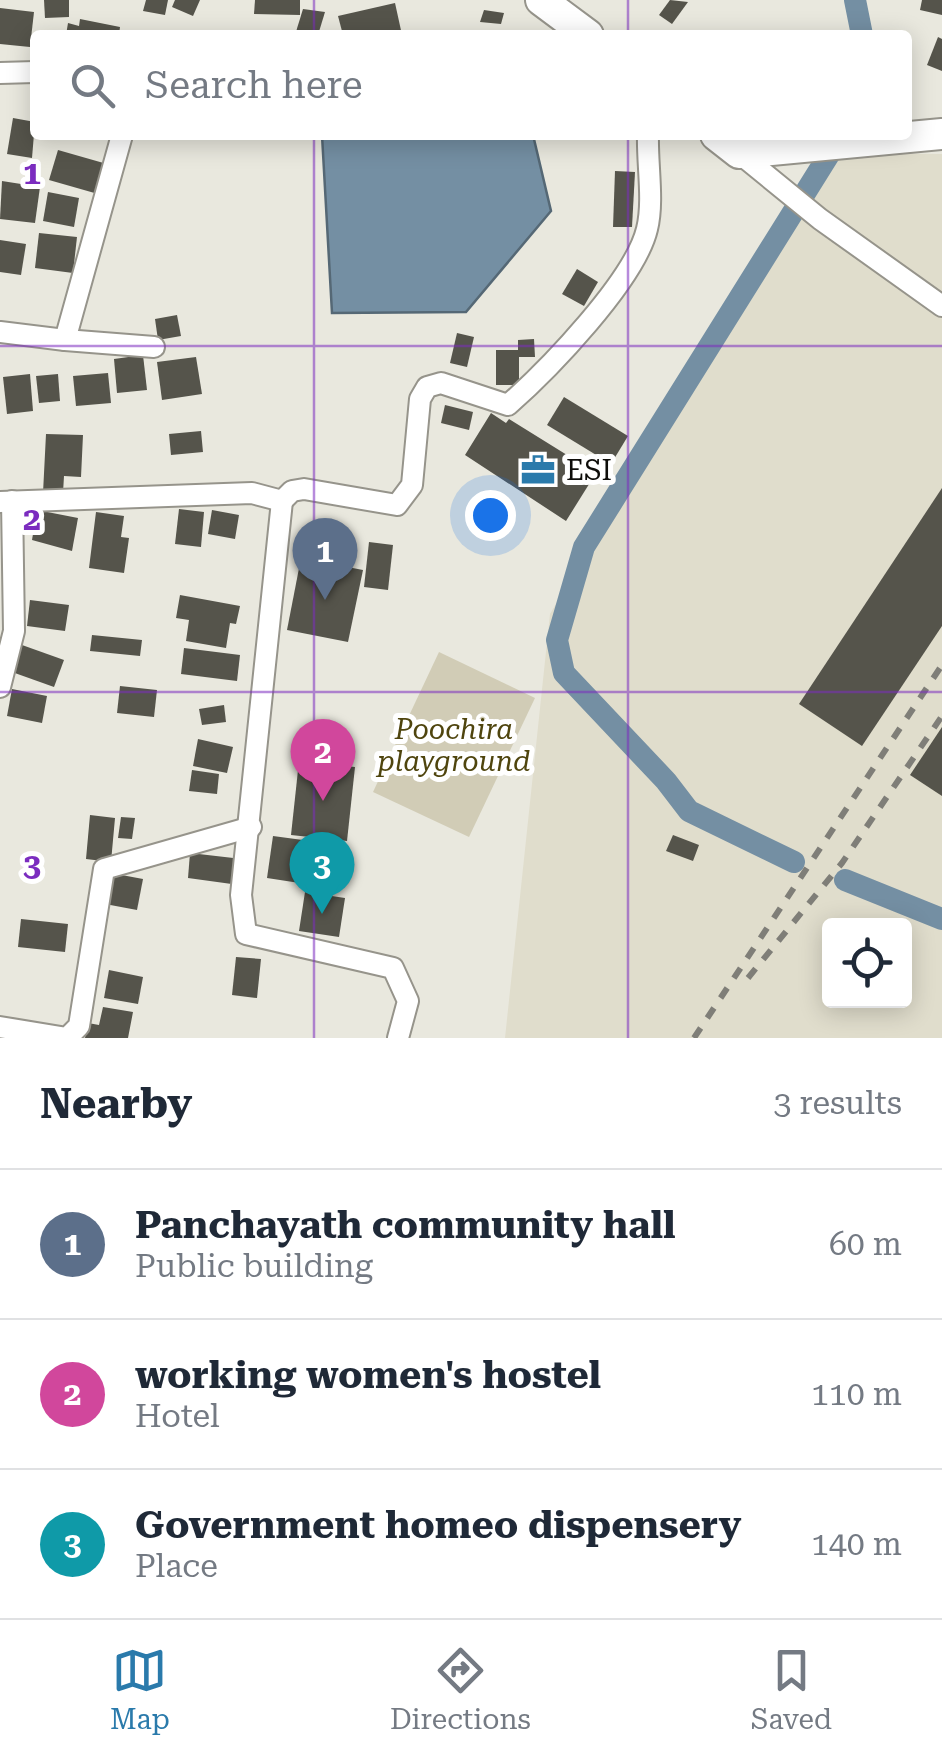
<!DOCTYPE html>
<style>
body{margin:0;font-family:"Roboto Serif",serif;background:#f2f2f3;color:#1f2937}
.controls{position:absolute;right:30px;bottom:30px;display:grid;overflow:hidden;border-radius:10px;box-shadow:0 5px 25px #0003}
.controls button{width:90px;height:90px;display:grid;place-items:center;padding:0;border:0;border-bottom:2px solid #e0e1e3;background:#fff;color:#1f2937;font:50px sans-serif}
.you{position:absolute;left:490px;top:515px;width:35px;height:35px;margin:-25px;border:8px solid #fff;border-radius:50%;background:#1a73e8;box-shadow:0 0 0 15px #1a73e833}
.badge{display:grid;place-items:center;width:65px;height:65px;border-radius:50%;background:#2a7aab;color:#fff;font-size:32px;font-weight:700}
.pin{position:absolute;translate:-50% -82px;filter:drop-shadow(0 2px 5px #0008)}
.pin::after{content:'';position:absolute;top:52px;width:35px;height:30px;background:inherit;clip-path:polygon(0 0,100% 0,50% 100%)}
.list{margin:0;padding:0;list-style:none}
h2{display:flex;justify-content:space-between;align-items:center;height:130px;margin:0;padding:0 40px;font-size:42px}
h2 small{font-size:32px;font-weight:400;color:#747a83}
.list li{display:grid;grid-template-columns:65px 1fr auto;gap:30px;align-items:center;box-sizing:border-box;height:150px;padding:0 40px;border-top:2px solid #e0e1e3}
.list b{display:block;font-size:38px;white-space:nowrap}
.list p{margin:0;font-size:32px;white-space:nowrap;color:#747a83}
.list em{font-size:32px;font-style:normal;color:#747a83}
.icon{flex:none;width:55px;height:55px;fill:none;stroke:currentColor;stroke-width:2;stroke-linecap:round;stroke-linejoin:round}
.map{position:relative;flex:none;width:942px;height:1038px;overflow:hidden}
.search{position:absolute;background:#fff;box-shadow:0 5px 25px #0003;left:30px;right:30px;top:30px;height:110px;display:flex;align-items:center;gap:25px;box-sizing:border-box;padding:0 35px;border-radius:10px;color:#747a83;font-size:38px}
.sheet{height:580px;background:#fff}
nav{display:flex;justify-content:space-around;align-items:center;box-sizing:border-box;height:140px;border-top:2px solid #e0e1e3;background:#fff;font-size:28px;color:#747a83}
nav a{display:grid;justify-items:center;gap:5px}
nav .on{color:#2a7aab}
.map>svg:first-child{display:block}
.built{fill:#e0ddcc;fill-rule:evenodd}
.green{fill:#d1ccb6}
.water{fill:#748fa3;stroke:#556875;stroke-width:2.5}
.lines{fill:none;stroke-linecap:round;stroke-linejoin:round}
.canal{stroke:#748fa3;stroke-width:22}
.building{fill:#55544b}
.street-casing{stroke:#96948b;stroke-width:24}
.secondary-casing{stroke:#96948b;stroke-width:34}
.street{stroke:#fff;stroke-width:20}
.secondary{stroke:#fff;stroke-width:30}
.rail{stroke:#7f7e78;stroke-width:6;stroke-dasharray:12 12;stroke-linecap:butt}
.grid{fill:none;stroke:#7b2cbf;stroke-width:2.5;stroke-opacity:0.55}
.labels{text-anchor:middle;stroke-width:10;stroke-linejoin:round;paint-order:stroke}
.poi-label{font-size:28px;fill:#0e0d0a;stroke:#fff;text-anchor:start}
.park-label{font-size:28px;font-style:italic;fill:#4f450e;stroke:#fff}
.grid-label{font-size:32px;text-anchor:middle;font-weight:bold;fill:#7b2cbf;stroke:#fff;stroke-width:10;stroke-linejoin:round;paint-order:stroke}
</style>
<div class="map">
<svg width="942" height="1038" viewBox="0 0 942 1038">
<rect width="100%" height="100%" fill="#e9e8de"/>
<path class="built" d="M826,153L942,154V1038H505L550,614ZM830,926H904V1001H830Z"/>
<path class="green" d="M439,652L535,698L469,837L373,792Z"/>
<path class="water" d="M322,135H533L551,211L466,312L332,313Z"/>
<g class="lines">
<g class="canal">
<path d="M855,0L862,35"/>
<path d="M794,862L689,811L666,781L564,673L557,640L584,547L840,137"/>
<path d="M845,880L942,919"/>
</g>
</g>
<g class="building">
<path d="M44,0H69V17L45,18Z"/>
<path d="M146,0H168L165,15L143,11Z"/>
<path d="M175,0H200L193,16L172,7Z"/>
<path d="M255,0H300V15L254,14Z"/>
<path d="M670,0L688,2L672,24L659,15Z"/>
<path d="M922,0H942V15L920,10Z"/>
<path d="M395,3L402,35H343L338,16Z"/>
<path d="M0,8L34,12L30,47L0,44Z"/>
<path d="M303,9L325,12L318,35H295Z"/>
<path d="M484,10L504,13L501,24L480,22Z"/>
<path d="M80,19L120,27L119,35H66L68,23L79,26Z"/>
<path d="M938,37L942,39V71L927,65Z"/>
<path d="M13,118L35,122L32,158L7,154Z"/>
<path d="M58,150L107,164L98,194L49,180Z"/>
<path d="M615,171L635,172L632,227H613Z"/>
<path d="M2,181L40,187L35,223L0,219Z"/>
<path d="M48,192L79,198L74,227L43,221Z"/>
<path d="M39,233L77,237L73,273L35,268Z"/>
<path d="M0,240L26,244L21,275L0,272Z"/>
<path d="M577,269L598,282L584,306L562,294Z"/>
<path d="M177,315L181,336L158,340L155,319Z"/>
<path d="M457,333L474,337L467,367L450,363Z"/>
<path d="M534,339L535,357H519V385H496V350H518V340Z"/>
<path d="M143,355L147,390L117,393L114,359Z"/>
<path d="M196,357L202,394L162,400L157,362Z"/>
<path d="M108,373L111,403L76,406L73,376Z"/>
<path d="M30,374L33,411L7,414L3,377Z"/>
<path d="M58,374L60,401L39,403L36,376Z"/>
<path d="M564,397L628,436L611,464L547,425Z"/>
<path d="M445,405L473,412L469,430L441,423Z"/>
<path d="M491,413L506,423L509,419L596,473L566,521L465,455Z"/>
<path d="M201,431L203,452L171,455L169,434Z"/>
<path d="M46,434L83,435L81,477L64,476L63,493H43Z"/>
<path d="M942,488V626L862,746L799,704Z"/>
<path d="M179,509L204,512L201,547L175,544Z"/>
<path d="M37,510L78,518L72,551L32,540Z"/>
<path d="M212,510L239,515L235,539L208,534Z"/>
<path d="M96,512L124,516L121,537L129,538L124,573L89,568Z"/>
<path d="M369,542L393,545L388,590L364,587Z"/>
<path d="M301,558L363,570L348,642L287,630Z"/>
<path d="M180,595L240,606L236,624L230,623L226,648L186,641L189,620L176,618Z"/>
<path d="M30,600L69,605L65,631L27,626Z"/>
<path d="M92,635L142,640L140,656L90,651Z"/>
<path d="M22,645L64,660L54,687L12,672Z"/>
<path d="M184,648L240,655L237,681L181,674Z"/>
<path d="M120,686L157,690L154,717L117,713Z"/>
<path d="M12,689L47,696L42,723L7,716Z"/>
<path d="M224,705L226,722L202,725L199,709Z"/>
<path d="M942,727V796L910,775Z"/>
<path d="M198,739L233,747L227,773L193,766Z"/>
<path d="M299,761L355,767L347,841L291,835Z"/>
<path d="M192,770L219,774L217,794L189,791Z"/>
<path d="M90,815L115,818L111,862L86,859Z"/>
<path d="M121,817L135,818L132,839L118,838Z"/>
<path d="M673,835L699,845L693,861L666,851Z"/>
<path d="M273,836L325,843L319,886L267,878Z"/>
<path d="M190,853L242,859L239,885L188,878Z"/>
<path d="M111,873L143,879L137,910L105,904Z"/>
<path d="M305,892L345,898L339,937L299,931Z"/>
<path d="M21,919L68,924L65,952L18,947Z"/>
<path d="M236,957L261,959L257,998L232,995Z"/>
<path d="M109,970L143,977L138,1004L104,998Z"/>
<path d="M103,1007L133,1012L128,1038H85L88,1023L99,1025Z"/>
</g>
<g class="lines">
<g class="street-casing">
<g id="street">
<path d="M0,73L35,72"/>
<path d="M739,153L820,219L942,306"/>
<path d="M0,332L65,340L122,135"/>
<path d="M65,340L154,347"/>
<path d="M282,501L241,895L246,934L393,968L408,1001L398,1038"/>
<path d="M0,502L252,493L282,501L292,491L304,489L397,505L412,485L420,399L427,387L441,383L508,405C548,370 635,280 647,229C654,201 647,164 648,135"/>
<path d="M0,687L14,631L12,501"/>
<path d="M0,1027L67,1038L79,1026L104,869L251,827"/>
</g>
</g>
<g class="secondary-casing">
<g id="secondary">
<path d="M541,0L588,35"/>
<path d="M716,135L739,153L942,134"/>
</g>
</g>
<use href="#street" class="street"/>
<use href="#secondary" class="secondary"/>
<g class="rail">
<path d="M748,978L842,863L942,716"/>
<path d="M694,1038L942,665"/>
</g>
</g>
<path class="grid" d="M314,0V35M628,0V35M314,135V1038M628,135V1038M0,346H942M0,692H942"/>
<defs>
<g id="office-bare" transform="scale(2.7)"><path d="M-6-3h4V-5.5h4V-3h4V5H-6ZM-1-4.5V-3h2v-1.5ZM-6 0V1H6V0Z" fill="#2a7aab" stroke="#fff" stroke-width="2.5" paint-order="stroke"/></g>
</defs>
<g fill-rule="evenodd">
<use href="#office-bare" x="538" y="470"/>
</g>
<g class="labels">
<g class="poi-label">
<text x="566" y="480">ESI</text>
</g>
<g class="park-label">
<text x="454" y="739">Poochira<tspan x="454" dy="32">playground</tspan></text>
</g>
</g>
<g class="grid-label">
<text x="32" y="184">1</text>
<text x="32" y="530">2</text>
<text x="32" y="876">3</text>
</g>
</svg>
<div class="controls">
<button><svg class="icon" aria-label="locate" viewBox="0 0 24 24"><circle cx="12" cy="12" r="6"/><path d="M12 2v4M12 18v4M2 12h4M18 12h4"/></svg></button>
</div>
<div class="you"></div>
<div class="pin badge" style="left:325px;top:600px;background:#5c6f8a">1</div>
<div class="pin badge" style="left:323px;top:801px;background:#d1479c">2</div>
<div class="pin badge" style="left:322px;top:914px;background:#0f9aa8">3</div>
<div class="search"><svg class="icon" aria-label="search" viewBox="0 0 24 24"><circle cx="10" cy="10" r="6"/><path d="M15 15l6 6"/></svg>Search here</div>
</div>
<section class="sheet">
<h2>Nearby<small>3 results</small></h2>
<ul class="list">
<li><span class="badge" style="background:#5c6f8a">1</span><div><b>Panchayath community hall</b><p>Public building</p></div><em>60 m</em></li>
<li><span class="badge" style="background:#d1479c">2</span><div><b>working women's hostel</b><p>Hotel</p></div><em>110 m</em></li>
<li><span class="badge" style="background:#0f9aa8">3</span><div><b>Government homeo dispensery</b><p>Place</p></div><em>140 m</em></li>
</ul>
</section>
<nav>
<a class="on"><svg class="icon" aria-label="map" viewBox="0 0 24 24"><path d="M3 6l6-2 6 2 6-2v14l-6 2-6-2-6 2zM9 4v14M15 6v14"/></svg>Map</a>
<a><svg class="icon" aria-label="directions" viewBox="0 0 24 24"><path d="M12 3l9 9-9 9-9-9zM9 14v-3h6M13 9l2 2-2 2"/></svg>Directions</a>
<a><svg class="icon" aria-label="saved" viewBox="0 0 24 24"><path d="M7 4h10v16l-5-4-5 4z"/></svg>Saved</a>
</nav>
